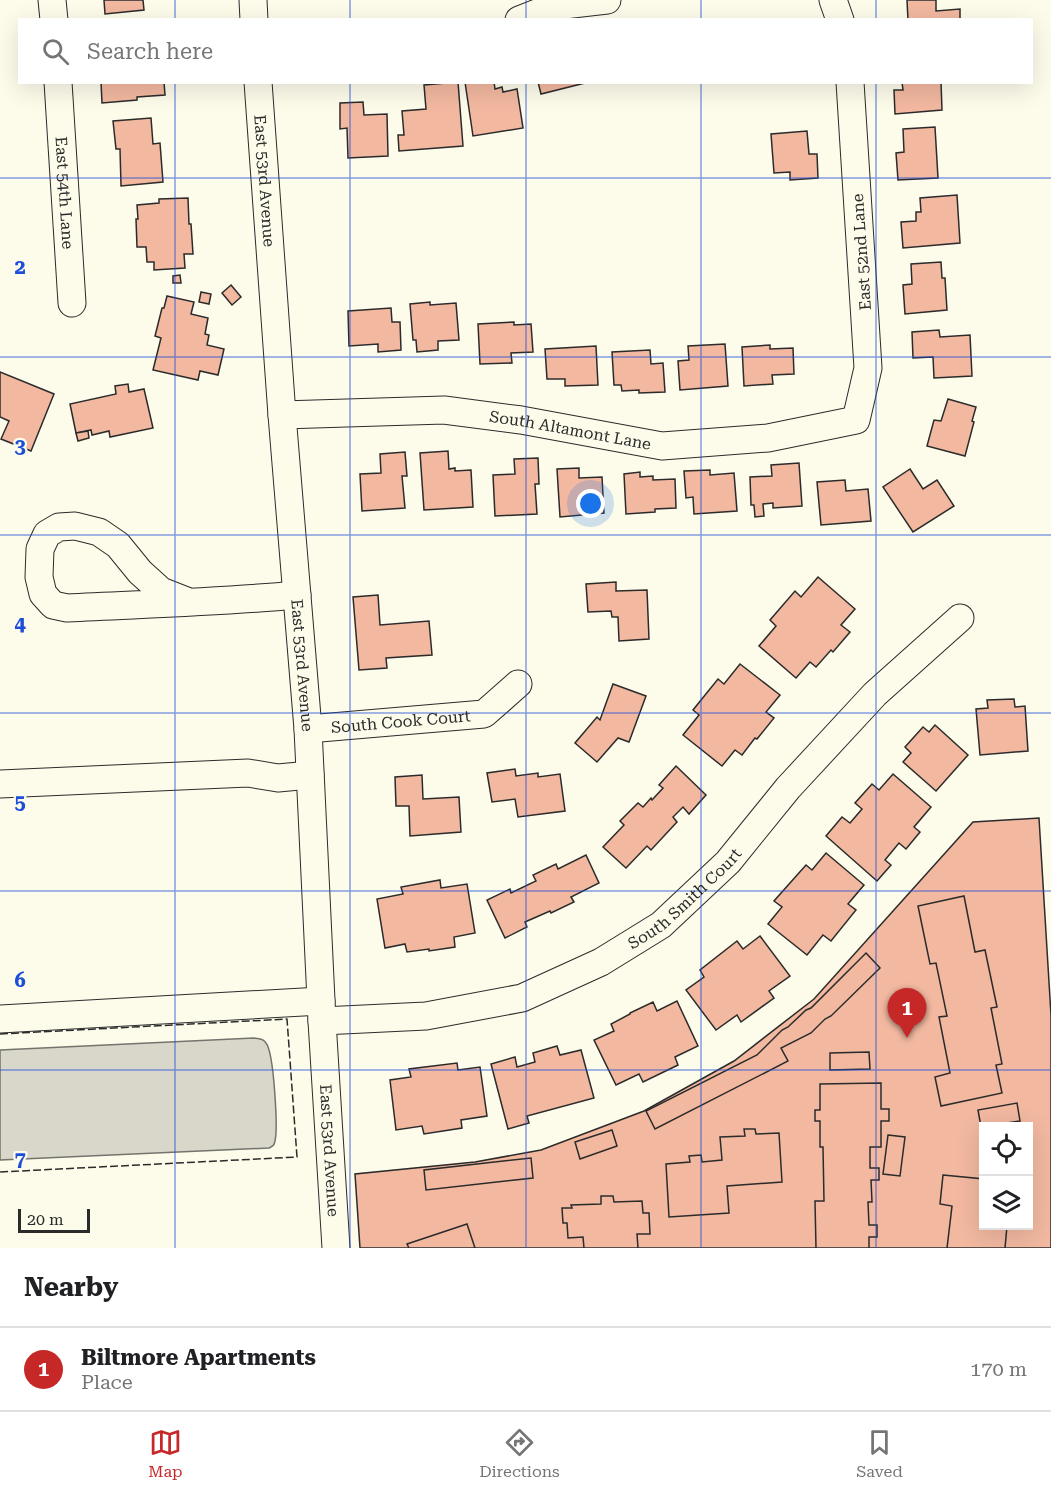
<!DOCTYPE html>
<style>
body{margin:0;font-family:"Roboto Serif",serif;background:#f2f2f2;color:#202124}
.controls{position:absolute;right:18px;bottom:18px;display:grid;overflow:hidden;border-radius:0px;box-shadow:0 6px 24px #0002}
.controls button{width:54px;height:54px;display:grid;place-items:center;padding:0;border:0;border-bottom:2px solid #e0e0e0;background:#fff;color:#202124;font:30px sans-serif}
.scale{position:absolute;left:18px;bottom:15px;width:72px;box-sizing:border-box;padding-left:6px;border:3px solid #2b2b2b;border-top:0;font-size:16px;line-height:21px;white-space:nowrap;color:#2b2b2b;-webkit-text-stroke:4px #fdfbea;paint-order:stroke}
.you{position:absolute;left:591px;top:504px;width:21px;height:21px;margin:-15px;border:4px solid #fff;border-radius:50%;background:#1a73e8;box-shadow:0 0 0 9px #1a73e833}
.badge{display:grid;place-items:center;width:39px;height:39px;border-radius:50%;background:#c62828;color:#fff;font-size:20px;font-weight:700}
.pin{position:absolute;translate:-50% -50px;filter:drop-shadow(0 2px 3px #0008)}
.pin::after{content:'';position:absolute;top:32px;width:21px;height:18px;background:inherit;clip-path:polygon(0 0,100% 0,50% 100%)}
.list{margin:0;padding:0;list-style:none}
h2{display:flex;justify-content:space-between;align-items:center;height:78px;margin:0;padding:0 24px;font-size:26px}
h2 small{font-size:20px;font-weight:400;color:#757577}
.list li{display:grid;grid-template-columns:39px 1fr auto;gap:18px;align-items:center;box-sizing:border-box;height:84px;padding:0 24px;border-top:2px solid #e0e0e0}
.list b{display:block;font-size:22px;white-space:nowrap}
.list p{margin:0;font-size:20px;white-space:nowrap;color:#757577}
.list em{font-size:20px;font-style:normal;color:#757577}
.icon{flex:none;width:33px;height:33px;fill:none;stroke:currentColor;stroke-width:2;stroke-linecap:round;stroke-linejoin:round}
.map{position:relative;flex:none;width:1051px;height:1248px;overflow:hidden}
.search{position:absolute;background:#fff;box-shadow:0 6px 24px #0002;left:18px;right:18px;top:18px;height:66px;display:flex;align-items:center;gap:15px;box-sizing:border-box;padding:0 21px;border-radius:0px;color:#757577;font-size:22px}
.sheet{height:162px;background:#fff}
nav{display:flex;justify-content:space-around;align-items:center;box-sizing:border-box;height:84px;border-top:2px solid #e0e0e0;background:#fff;font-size:16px;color:#757577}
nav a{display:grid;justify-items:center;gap:3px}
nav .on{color:#c62828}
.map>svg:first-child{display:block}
.water{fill:#d8d7c9;stroke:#74746e;stroke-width:1.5}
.building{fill:#f2b8a0;stroke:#2b2b2b;stroke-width:1.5;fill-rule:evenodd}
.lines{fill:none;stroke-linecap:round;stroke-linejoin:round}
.minor-casing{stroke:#2b2b2b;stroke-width:29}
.minor{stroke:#fdfbea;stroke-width:27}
.fence{stroke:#2b2b2b;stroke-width:1.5;stroke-dasharray:8 3;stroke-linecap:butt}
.grid{fill:none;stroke:#1d4ed8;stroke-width:1.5;stroke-opacity:0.55}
.labels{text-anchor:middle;stroke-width:4.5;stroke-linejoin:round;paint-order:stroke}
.street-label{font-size:16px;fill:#2b2b2b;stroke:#fdfbea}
.grid-label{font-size:20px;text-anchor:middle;font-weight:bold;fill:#1d4ed8;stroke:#fdfbea;stroke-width:4.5;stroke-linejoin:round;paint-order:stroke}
</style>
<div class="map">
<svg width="1051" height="1248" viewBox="0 0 1051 1248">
<rect width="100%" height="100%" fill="#fdfbea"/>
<path class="water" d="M254,1038C259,1039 263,1038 266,1043C274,1053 278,1128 275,1141C274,1146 273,1146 269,1148L0,1160V1050Z"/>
<g class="building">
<path d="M104,0H143L144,10L105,14Z"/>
<path d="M907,0H936V11L960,9V20H908Z"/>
<path d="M101,82H164L165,95L137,97V100L102,103Z"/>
<path d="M458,82L463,146L399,151L398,135H404L402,111L426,109L424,85Z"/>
<path d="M465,82H494L495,89L502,87L503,92L517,89L523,128L473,136Z"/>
<path d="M538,82H589L541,94Z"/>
<path d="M902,82H941L942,110L895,114L894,90H903Z"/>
<path d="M363,102L364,115L387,114L388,156L348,158L347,128L340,129V103Z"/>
<path d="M151,118L153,144L160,143L163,182L121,186L120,149H116L113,121Z"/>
<path d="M935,127L938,178L898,180L896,153L904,152L903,129Z"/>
<path d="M807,131L809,154H817L818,178L790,180V172L774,173L771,134Z"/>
<path d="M957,195L960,243L903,248L901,222L916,221V212H921L920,198Z"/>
<path d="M188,198L189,224H191L193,254H184L185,268L154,270V262H147L146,247H137L136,219H138L137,205L159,203V199Z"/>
<path d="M941,262L942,278H945L947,310L905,314L903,285L912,284L911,264Z"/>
<path d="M180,275L181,283H173V276Z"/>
<path d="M231,285L241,297L232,305L222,293Z"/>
<path d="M201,292L211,294L209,304L199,302Z"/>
<path d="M167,296L194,302L191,314L208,318L205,334L209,335L207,345L224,349L218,375L200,371L198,380L153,370L161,338L155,336L162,308H164Z"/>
<path d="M430,302V305L456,303L459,340L438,341V350L417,352L416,340H413L410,304Z"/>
<path d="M391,308L392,322H400L401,350L378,352V344L349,346L348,311Z"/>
<path d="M514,322V325L531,324L533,352L511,353L512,363L480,364L478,324Z"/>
<path d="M939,330L940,337L970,335L972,376L934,378L933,357L913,358L912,332Z"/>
<path d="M725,344L728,386L680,390L678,361L689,360L688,346Z"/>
<path d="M770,345V349L793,348L794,374L772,375L773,384L744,386L742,347Z"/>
<path d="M596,346L598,385L565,386V379H547L545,349Z"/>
<path d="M650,350L651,364L663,363L665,392L639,393V390L622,391L621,385H614L612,352Z"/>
<path d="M0,372L54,394L31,451L1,439L9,421L0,417Z"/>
<path d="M128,384L129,392L144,389L153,428L110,437L109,431L92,435L91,430L76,433L70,404L116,394L115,386Z"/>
<path d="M948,399L976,407L972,421L974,422L965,456L927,446L934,420L941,421Z"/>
<path d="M88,431L89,438L78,441L76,433Z"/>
<path d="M448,451L449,469L455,468V471L471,470L473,507L424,510L420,453Z"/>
<path d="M405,452L407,476H402L405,508L362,511L360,474L381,473L380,454Z"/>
<path d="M538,458L539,484H535L537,514L495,516L493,475L515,474L514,459Z"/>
<path d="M799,463L802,506L773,508V503L763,504L764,516L755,517L754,505H751L750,477L772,476L771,465Z"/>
<path d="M579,468V478L602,477L604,513L560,517L557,469Z"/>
<path d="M910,469L923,489L937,480L954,506L913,532L883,487Z"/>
<path d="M710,470V475L734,473L737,511L694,514L693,497L686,498L684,471Z"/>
<path d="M640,472V477L653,476V480L675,479L676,508L655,509V512L626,514L624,474Z"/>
<path d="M845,480L846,491L868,489L871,521L821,525L817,482Z"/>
<path d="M818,577L855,609L841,625L850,632L833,652L831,650L816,667L810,662L796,678L759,646L776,626L770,620L795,591L801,597Z"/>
<path d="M616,582V591L647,590L649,639L619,641L618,617H612L611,611L588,612L586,584Z"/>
<path d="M378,595L380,625L429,621L432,655L386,658L387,668L359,670L353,597Z"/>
<path d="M740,664L780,695L766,712L774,718L757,739L755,738L742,755L735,750L722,766L683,735L699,715L693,710L718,679L724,684Z"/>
<path d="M613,684L646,696L629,742L618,738L597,762L575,743L597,717L600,720Z"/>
<path d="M1014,699L1015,707L1025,706L1028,751L980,755L976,709L988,708L987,700Z"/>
<path d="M935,725L968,755L936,791L903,762L911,753L905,747L923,727L929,732Z"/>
<path d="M676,766L706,795L689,814L683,807L673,817L677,822L651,850L647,846L626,868L603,847L624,825L620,821L638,803L643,807L651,798L652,800L663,788L659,785Z"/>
<path d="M515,769L516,776L538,773V777L560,774L565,811L518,817L515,799L492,802L487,773Z"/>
<path d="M893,774L931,807L914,827L920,832L906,849L899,843L885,860L891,865L877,881L826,836L842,817L850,823L862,809L855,803L872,784L879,790Z"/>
<path d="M422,775L423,799L459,797L461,832L410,836L409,806H396L395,777Z"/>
<path d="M1039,818L1051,1015V1248H360L355,1174L475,1162L541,1150L644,1111L734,1061L814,999L973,822ZM984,1126H1028V1226H984Z"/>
<path d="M826,853L864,885L848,904L856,910L831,941L823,935L807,955L768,924L782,907L774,901L806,865L812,870Z"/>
<path d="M586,855L599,883L571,897L574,902L551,913L550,911L525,922L527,927L505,938L487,900L510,889L511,893L536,881L533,875L556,864L558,869Z"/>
<path d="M440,880L441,888L467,884L475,933L454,937L455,947L429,951V949L407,952L405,944L385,948L377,899L403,894L401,887Z"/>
<path d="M964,896L975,952L985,950L997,1007L991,1008L1002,1064L996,1065L1002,1093L941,1106L935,1077L950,1073L939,1017L947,1016L936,963L930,964L918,906Z"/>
<path d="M760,936L790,976L769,991L774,998L741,1022L737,1015L716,1030L686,990L704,977L700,970L737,941L743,949Z"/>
<path d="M866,953L880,968L831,1016L825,1019L811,1033L781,1048L788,1061L655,1129L646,1111L757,1055L782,1030L788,1027L806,1010L811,1008Z"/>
<path d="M677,1001L698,1046L675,1057L678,1065L643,1082L639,1074L616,1085L594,1040L614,1031L611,1024L630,1014V1013L653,1002L657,1011Z"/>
<path d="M557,1046L560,1055L581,1050L594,1098L527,1116L529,1123L508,1129L491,1064L515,1057L517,1067L535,1062L533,1053Z"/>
<path d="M869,1052L870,1069L830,1070V1053Z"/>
<path d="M457,1063L458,1070L480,1067L487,1116L461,1120L462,1128L424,1134L422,1126L396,1130L390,1080L411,1077L409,1069Z"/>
<path d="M881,1083V1109H889V1121H881V1147H870V1168H879V1180H871L872,1202H868L869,1225H877V1237H869V1248H816L815,1201H824L823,1147H820V1121H815V1110H820V1084Z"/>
<path d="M1017,1103L1020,1121L981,1127L978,1110Z"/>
<path d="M744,1129H755L756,1134L779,1133L782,1182L727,1186L729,1213L669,1217L666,1164L690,1162L689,1156L701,1155L702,1162L722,1160L720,1137L745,1136Z"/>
<path d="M612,1130L617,1146L580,1159L575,1142Z"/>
<path d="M888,1135L905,1137L900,1176L883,1174Z"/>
<path d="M531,1158L533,1178L426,1190L424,1170Z"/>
<path d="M943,1175L984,1179V1226H1007L1005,1248H947L952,1206L940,1204Z"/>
<path d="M601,1196H613L614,1202L642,1201L643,1213H649L650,1234H637L638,1248H584L583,1237L568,1238L567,1223H563L562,1208H572L571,1205L601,1204Z"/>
<path d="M467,1224L475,1248H409L407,1244Z"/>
</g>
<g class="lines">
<g class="minor-casing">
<g id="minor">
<path d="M52,0L54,20"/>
<path d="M253,0L254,20"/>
<path d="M833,0L840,20"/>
<path d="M519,20L555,6L607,0"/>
<path id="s1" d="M58,82L72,303"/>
<path id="s2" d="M258,82L282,415L308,729L322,1021L336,1248"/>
<path id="s3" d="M282,415L444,410L521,420L662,446L768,438L856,420L868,368L850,82"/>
<path d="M189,602L161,591L140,572L118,545L99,532L75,526L59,527L47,534L40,549L39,577L43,594L53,605L67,608C144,604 221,602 297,595"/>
<path id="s4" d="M308,729L484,714L518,684"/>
<path d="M0,784L248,773L278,778L310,775"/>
<path d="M0,1019L321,1001"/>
<path id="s5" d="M322,1021L426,1016L522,998L601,962L661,925L728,862L788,788L875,694L960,618"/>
</g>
</g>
<use href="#minor" class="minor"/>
<path class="fence" d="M0,1034L287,1019L297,1157L0,1172"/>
</g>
<path class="grid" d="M175,0V20M350,0V20M526,0V20M701,0V20M876,0V20M175,82V1248M350,82V1248M526,82V1248M701,82V1248M876,82V1248M0,178H1051M0,357H1051M0,535H1051M0,713H1051M0,891H1051M0,1070H1051"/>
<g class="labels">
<g class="street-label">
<text dy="6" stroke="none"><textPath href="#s2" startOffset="99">East 53rd Avenue</textPath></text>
<text dy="6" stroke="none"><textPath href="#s1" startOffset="111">East 54th Lane</textPath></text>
<text transform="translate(861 252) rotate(-94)" y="6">East 52nd Lane</text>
<text dy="6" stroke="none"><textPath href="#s3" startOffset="290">South Altamont Lane</textPath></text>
<text dy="6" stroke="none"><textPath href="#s2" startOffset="585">East 53rd Avenue</textPath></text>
<text dy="6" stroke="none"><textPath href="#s4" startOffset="93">South Cook Court</textPath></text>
<text dy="6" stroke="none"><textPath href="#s5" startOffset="394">South Smith Court</textPath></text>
<text dy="6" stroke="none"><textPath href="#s2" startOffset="1071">East 53rd Avenue</textPath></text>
</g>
</g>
<g class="grid-label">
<text x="20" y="274">2</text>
<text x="20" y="453">3</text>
<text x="20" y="631">4</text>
<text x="20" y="809">5</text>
<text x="20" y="987">6</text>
<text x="20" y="1166">7</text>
</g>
</svg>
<div class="controls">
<button><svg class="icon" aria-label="locate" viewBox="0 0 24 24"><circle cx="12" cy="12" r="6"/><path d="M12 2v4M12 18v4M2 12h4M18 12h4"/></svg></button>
<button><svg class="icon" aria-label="layers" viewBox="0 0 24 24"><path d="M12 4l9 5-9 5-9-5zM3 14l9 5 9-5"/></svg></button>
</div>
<div class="scale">20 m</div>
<div class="you"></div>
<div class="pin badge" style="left:907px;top:1038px">1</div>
<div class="search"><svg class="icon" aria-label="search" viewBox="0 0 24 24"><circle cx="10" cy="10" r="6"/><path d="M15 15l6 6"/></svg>Search here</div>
</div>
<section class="sheet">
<h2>Nearby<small></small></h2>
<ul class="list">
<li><span class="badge">1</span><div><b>Biltmore Apartments</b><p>Place</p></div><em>170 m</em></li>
</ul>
</section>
<nav>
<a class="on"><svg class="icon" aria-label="map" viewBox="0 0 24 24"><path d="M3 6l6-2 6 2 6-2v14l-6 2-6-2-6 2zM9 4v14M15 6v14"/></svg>Map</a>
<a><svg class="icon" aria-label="directions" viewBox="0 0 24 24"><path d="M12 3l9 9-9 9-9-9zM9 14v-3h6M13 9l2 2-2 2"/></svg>Directions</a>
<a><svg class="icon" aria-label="saved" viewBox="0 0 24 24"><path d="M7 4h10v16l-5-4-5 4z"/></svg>Saved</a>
</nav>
